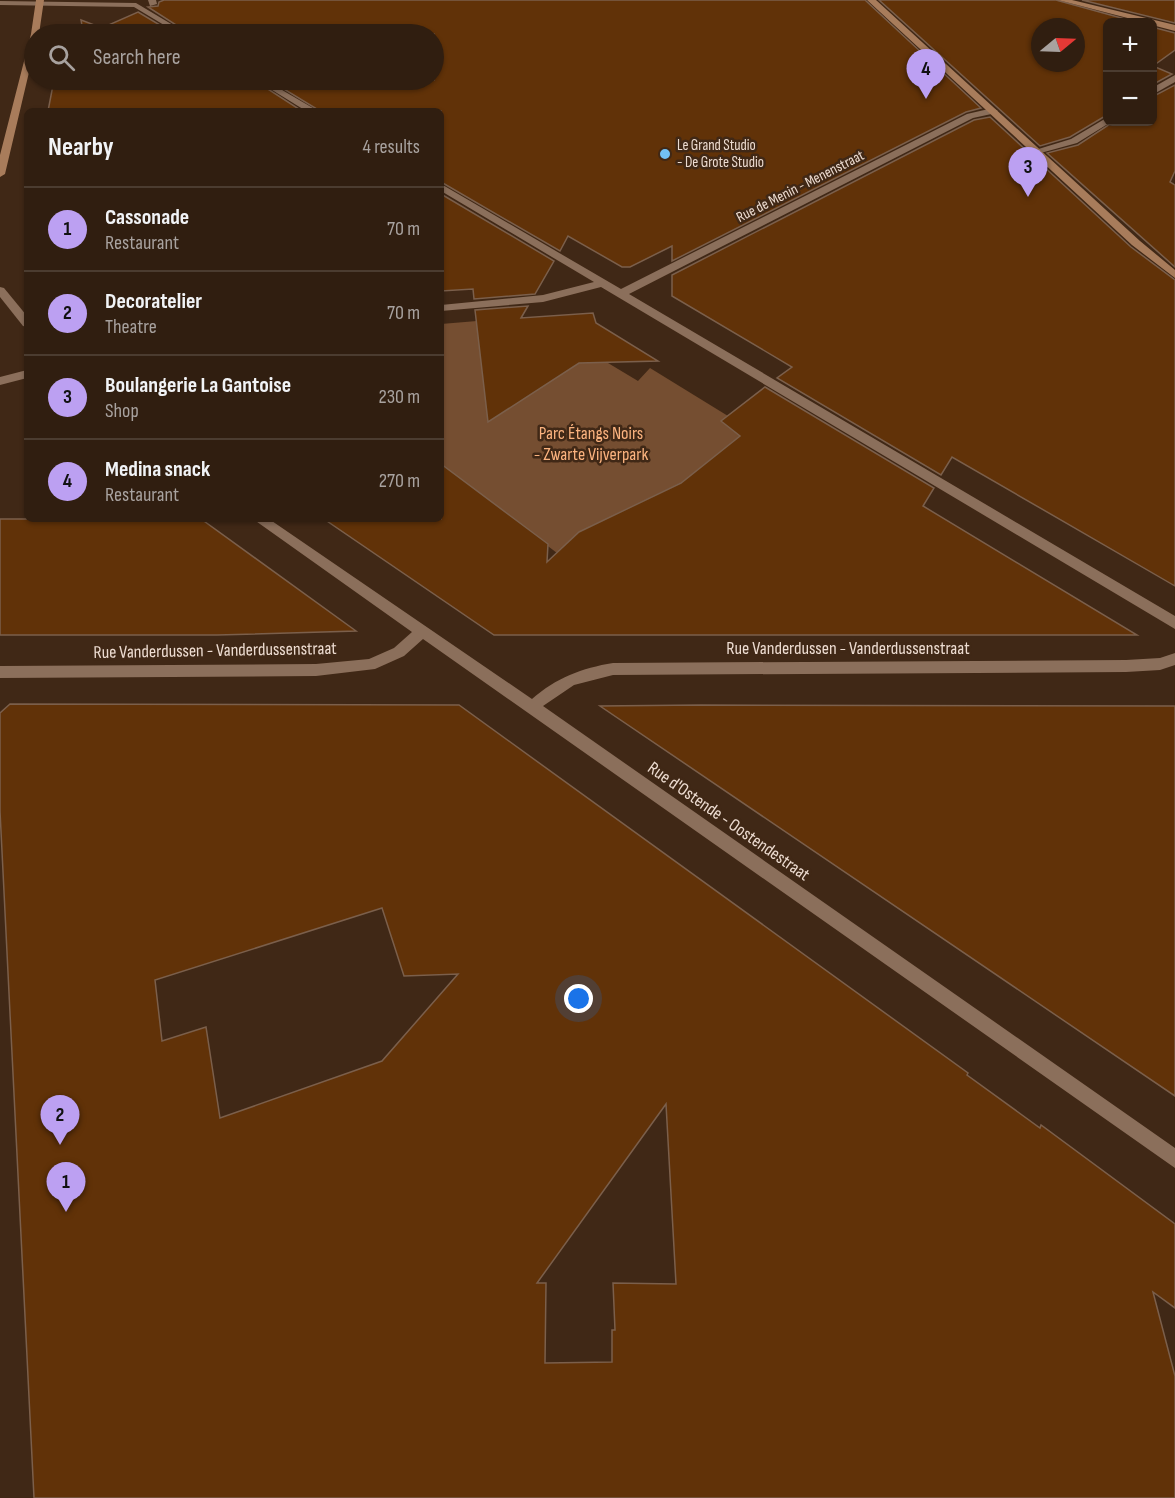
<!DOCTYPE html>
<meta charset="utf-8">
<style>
body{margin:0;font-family:"Sofia Sans Condensed",sans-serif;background:#3c2b1e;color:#f1f3f6}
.controls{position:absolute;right:18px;top:18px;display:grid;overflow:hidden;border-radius:9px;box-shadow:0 2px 4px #0004}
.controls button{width:54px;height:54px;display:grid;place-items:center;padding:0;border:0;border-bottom:2px solid #4b3c30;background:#301e10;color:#f1f3f6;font:30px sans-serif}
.compass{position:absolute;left:1031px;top:18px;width:54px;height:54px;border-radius:50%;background:#301e10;box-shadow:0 2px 4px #0004;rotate:71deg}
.you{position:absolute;left:579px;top:999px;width:21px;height:21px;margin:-15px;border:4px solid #fff;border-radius:50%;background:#1a73e8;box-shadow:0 0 0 9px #1a73e833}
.badge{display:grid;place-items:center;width:39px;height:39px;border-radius:50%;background:#bca0f2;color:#111;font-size:20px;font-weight:700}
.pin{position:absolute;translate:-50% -50px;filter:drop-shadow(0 2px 3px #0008)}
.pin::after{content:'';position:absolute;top:32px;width:21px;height:18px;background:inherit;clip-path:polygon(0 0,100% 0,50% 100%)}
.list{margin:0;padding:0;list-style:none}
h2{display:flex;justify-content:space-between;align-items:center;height:78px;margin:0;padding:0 24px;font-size:26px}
h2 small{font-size:20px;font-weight:400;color:#a8a29f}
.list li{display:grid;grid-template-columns:39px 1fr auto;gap:18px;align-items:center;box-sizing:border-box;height:84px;padding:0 24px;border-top:2px solid #4b3c30}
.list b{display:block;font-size:22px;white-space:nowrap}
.list p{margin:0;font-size:20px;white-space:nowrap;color:#a8a29f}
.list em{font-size:20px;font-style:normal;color:#a8a29f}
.icon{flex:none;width:33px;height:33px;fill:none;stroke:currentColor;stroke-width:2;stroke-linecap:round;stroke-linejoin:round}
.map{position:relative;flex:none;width:1175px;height:1498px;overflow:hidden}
.search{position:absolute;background:#301e10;box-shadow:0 2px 4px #0004;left:24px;top:24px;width:420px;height:66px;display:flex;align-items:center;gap:15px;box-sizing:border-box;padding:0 21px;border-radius:33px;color:#a8a29f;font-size:22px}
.panel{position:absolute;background:#301e10;box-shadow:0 2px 4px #0004;left:24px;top:108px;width:420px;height:414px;border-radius:9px}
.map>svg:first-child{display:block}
.green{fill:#754e31}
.building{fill:#613208;stroke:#7b5f4b;stroke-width:1.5;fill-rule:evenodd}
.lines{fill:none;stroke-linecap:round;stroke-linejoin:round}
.street{fill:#8b6f5b;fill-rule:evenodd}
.secondary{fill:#a87c5b;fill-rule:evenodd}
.poi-dot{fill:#72c1f5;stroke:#402816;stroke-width:2}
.labels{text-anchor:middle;stroke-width:5;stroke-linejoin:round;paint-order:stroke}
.far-poi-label{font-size:15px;fill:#eddcd1;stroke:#402816;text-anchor:start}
.far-street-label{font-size:15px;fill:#eddcd1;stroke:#402816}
.park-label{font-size:18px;fill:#fbb37f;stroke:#402816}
.street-label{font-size:18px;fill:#eddcd1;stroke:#402816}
</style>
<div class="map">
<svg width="1175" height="1498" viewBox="0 0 1175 1498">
<rect width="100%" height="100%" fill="#402816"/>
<path class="green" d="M477,321L583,348L638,381L650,368L728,416L740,436L682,482L579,532L557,553L441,465V324Z"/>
<g class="building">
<path d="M164,0H865L981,108L966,112L672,261V246L630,267H622L568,236L560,251L441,182V111H320L269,80H434V34H190L148,7L158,6L159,2Z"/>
<path d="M879,0H1056L1136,22H1107V115L1070,137L1040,146ZM1040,27H1076V63H1040Z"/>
<path d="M1082,0H1175V23Z"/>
<path d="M138,12L175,34H63L83,31L81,20L102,28Z"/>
<path d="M1152,27L1175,33V50L1153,66L1172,74L1152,85Z"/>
<path d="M54,80H254L302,111H48Z"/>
<path d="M1175,85V171L1170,182L1175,185V267L1047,153L1078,145L1113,122H1152V97Z"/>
<path d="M990,117L1131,247L1175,280V586L952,457L941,475L777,378L792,367L672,296V275L974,120Z"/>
<path d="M441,194L554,261L535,294L474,299L473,289L441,291Z"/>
<path d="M528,306L521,318L593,313L596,323L658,361L579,363L488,422L475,310Z"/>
<path d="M765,387L934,488L923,506L1137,635H494L324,519H441V464L548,544L547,562L579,532L681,483L740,436L721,421Z"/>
<path d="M0,519H201L356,631L217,635H0Z"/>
<path d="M10,704L459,705L968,1073L967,1075L1040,1128L1041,1125L1175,1224V1308L1153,1292L1175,1376V1498H34L0,811V713ZM382,908L404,976L458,974L382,1061L220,1118L206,1027L162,1041L155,980ZM666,1104L676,1284L613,1283L615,1330H612V1362L545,1363L546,1283H537Z"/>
<path d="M701,705L1175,706V1096L600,706Z"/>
</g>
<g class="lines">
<g class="street">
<path d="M148,0H156L157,4L150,6Z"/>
<path d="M0,1L136,3L188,34H179L134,7L0,5Z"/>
<path d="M1175,75V82L1152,95V88Z"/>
<path d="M256,80H265L318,111H306Z"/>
<path d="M993,108L998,111L996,113L973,118L629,294L1175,616V629L601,287L543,302L441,311V305L543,295L594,282L441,191V184L621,289L967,114Z"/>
<path d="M1108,117V122H1111L1077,143L1037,154L1032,151L1071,139Z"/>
<path d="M0,287L4,288L27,316V327L23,326L0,297Z"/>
<path d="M27,370V378L0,385V377Z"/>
<path d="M253,519H269L532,699C556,678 582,668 613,663L1126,660L1160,658L1175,653V665L1160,670L1126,672L613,675L574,685L543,706L1175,1148V1168L423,639L404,656L375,669L316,676L0,678V666L316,664L369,659L394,648L412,632Z"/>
</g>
<g class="secondary">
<path d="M36,0H44L39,34H34V51L5,174L0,177V155L31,34Z"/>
<path d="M867,0H876L1140,241L1175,270V278L1132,245Z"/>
<path d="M1058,0H1072L1175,25V31L1152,25V22H1143Z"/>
</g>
</g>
<circle class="poi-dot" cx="665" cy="154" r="6"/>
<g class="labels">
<g class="far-poi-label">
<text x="677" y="150">Le Grand Studio<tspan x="677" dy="17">- De Grote Studio</tspan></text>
</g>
<g class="far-street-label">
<text transform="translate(800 186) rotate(-27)" y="5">Rue de Menin - Menenstraat</text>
</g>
<g class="park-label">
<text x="591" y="439">Parc Étangs Noirs<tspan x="591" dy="21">- Zwarte Vijverpark</tspan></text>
</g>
<g class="street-label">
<text x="848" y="654">Rue Vanderdussen - Vanderdussenstraat</text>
<text transform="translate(215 650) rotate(-1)" y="6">Rue Vanderdussen - Vanderdussenstraat</text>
<text transform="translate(729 821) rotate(35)" y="6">Rue d'Ostende - Oostendestraat</text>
</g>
</g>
</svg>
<div class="controls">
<button>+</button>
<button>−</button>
</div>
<svg class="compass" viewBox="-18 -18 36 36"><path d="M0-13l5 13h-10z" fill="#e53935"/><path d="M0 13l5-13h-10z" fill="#a8a29f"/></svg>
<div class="you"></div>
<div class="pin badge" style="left:66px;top:1212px">1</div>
<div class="pin badge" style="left:60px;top:1145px">2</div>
<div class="pin badge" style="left:1028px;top:197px">3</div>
<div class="pin badge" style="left:926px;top:99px">4</div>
<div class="search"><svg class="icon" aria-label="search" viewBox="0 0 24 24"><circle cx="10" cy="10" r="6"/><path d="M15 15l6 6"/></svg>Search here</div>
<section class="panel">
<h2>Nearby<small>4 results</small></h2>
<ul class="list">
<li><span class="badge">1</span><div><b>Cassonade</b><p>Restaurant</p></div><em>70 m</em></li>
<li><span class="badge">2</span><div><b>Decoratelier</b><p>Theatre</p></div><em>70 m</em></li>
<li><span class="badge">3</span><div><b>Boulangerie La Gantoise</b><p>Shop</p></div><em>230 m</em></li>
<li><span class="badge">4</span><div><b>Medina snack</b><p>Restaurant</p></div><em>270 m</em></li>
</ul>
</section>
</div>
